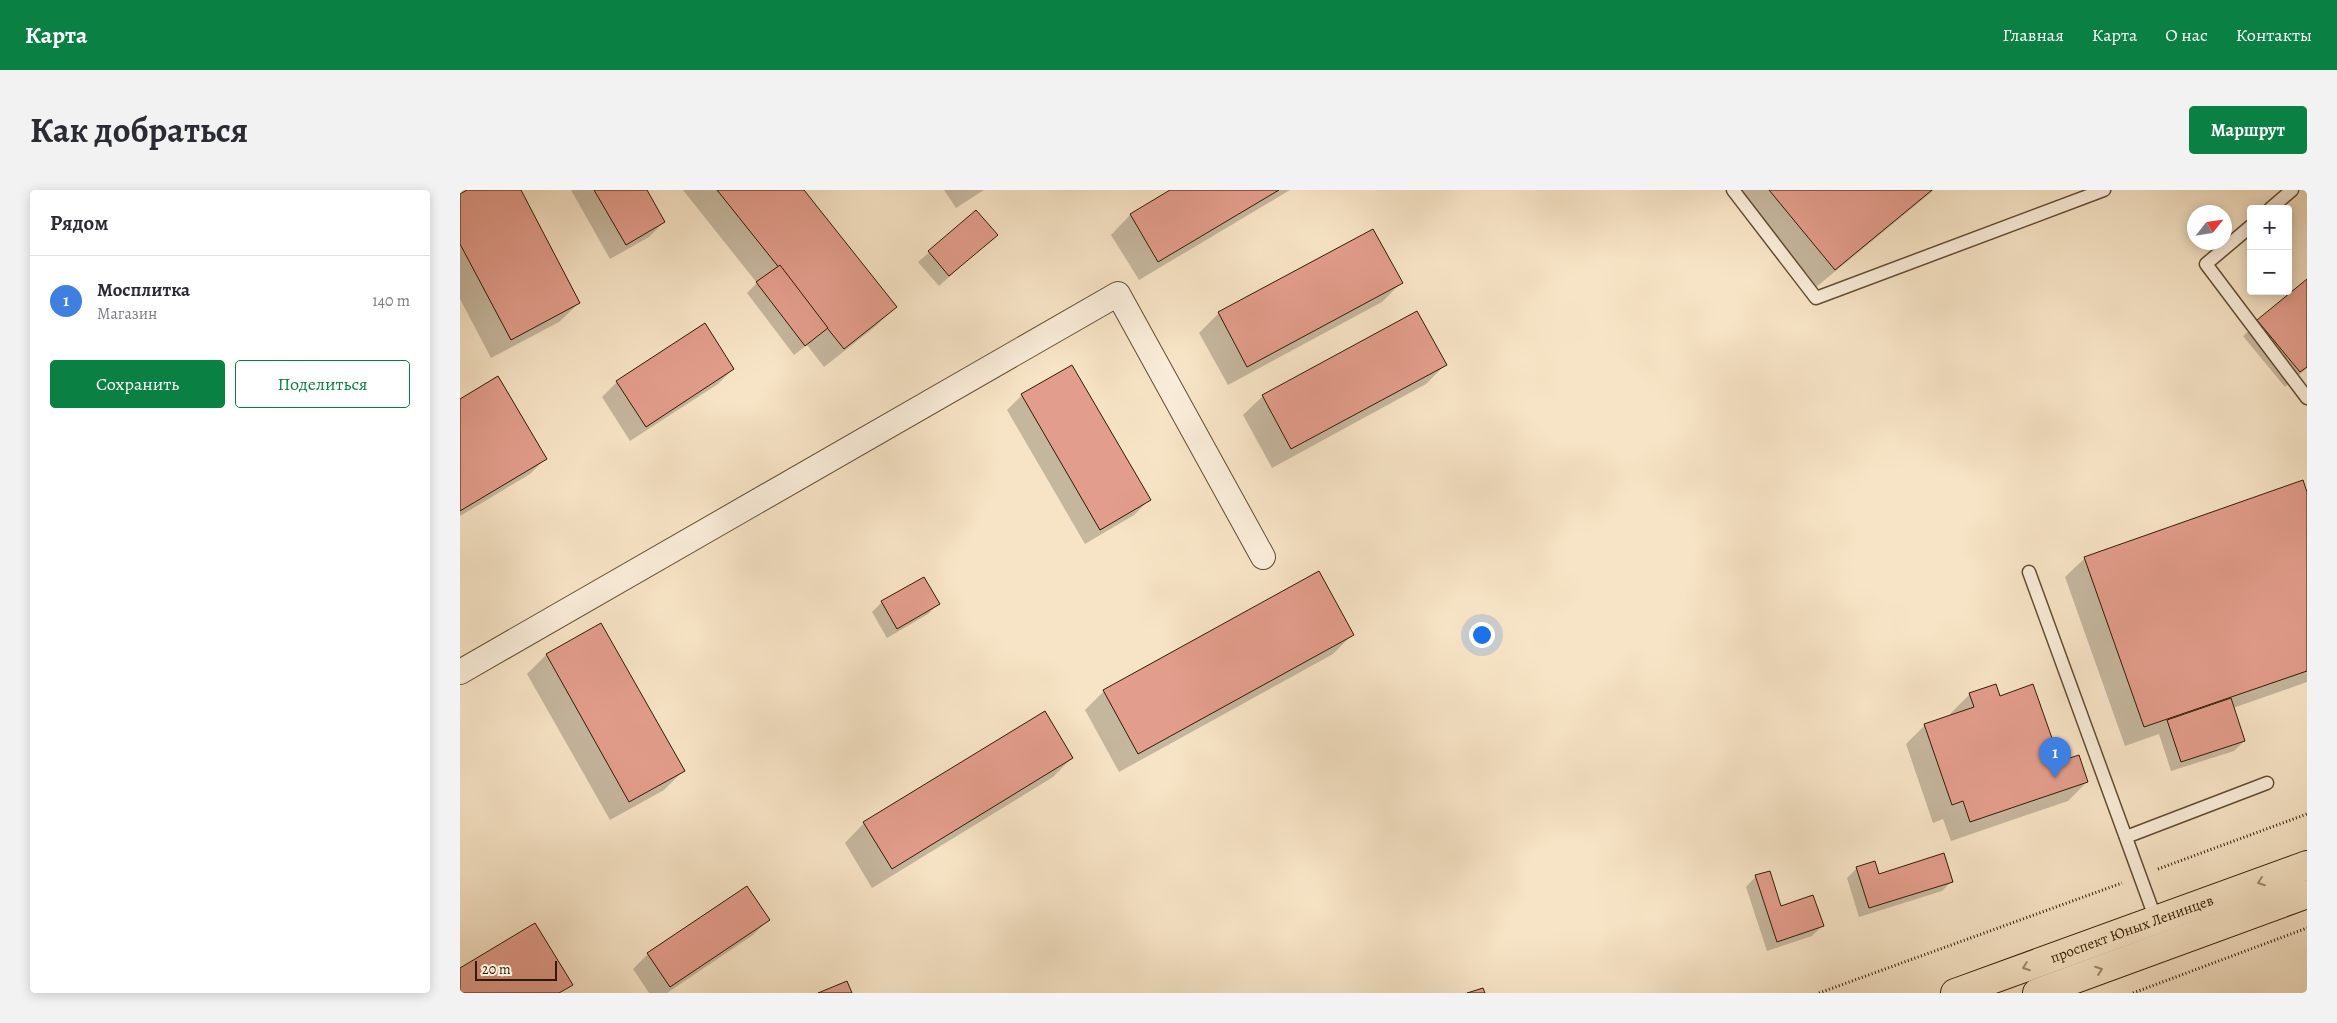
<!DOCTYPE html>
<html lang="ru">
<meta charset="utf-8">
<style>
body{margin:0;font-family:Alegreya,serif;background:#f2f2f3;color:#2b2b33}
.controls{position:absolute;right:15px;top:15px;display:grid;overflow:hidden;border-radius:5px;box-shadow:0 2px 12px #0003}
.controls button{width:45px;height:45px;display:grid;place-items:center;padding:0;border:0;border-bottom:1px solid #e1e1e2;background:#fff;color:#2b2b33;font:25px sans-serif}
.compass{position:absolute;left:1727px;top:15px;width:45px;height:45px;border-radius:50%;background:#fff;box-shadow:0 2px 12px #0003;rotate:60deg}
.scale{position:absolute;left:15px;bottom:12px;width:82px;box-sizing:border-box;padding-left:5px;border:2px solid #321a00;border-top:0;font-size:14px;line-height:18px;white-space:nowrap;color:#321a00;-webkit-text-stroke:4px #faedda;paint-order:stroke}
.you{position:absolute;left:1021px;top:444px;width:18px;height:18px;margin:-12px;border:4px solid #fff;border-radius:50%;background:#1a73e8;box-shadow:0 0 0 8px #1a73e833}
.badge{display:grid;place-items:center;width:32px;height:32px;border-radius:50%;background:#0b8043;color:#fff;font-size:16px;font-weight:700}
.pin{position:absolute;translate:-50% -41px;filter:drop-shadow(0 1px 2px #0008)}
.pin::after{content:'';position:absolute;top:26px;width:18px;height:15px;background:inherit;clip-path:polygon(0 0,100% 0,50% 100%)}
.list{margin:0;padding:0;list-style:none}
h2{display:flex;justify-content:space-between;align-items:center;height:65px;margin:0;padding:0 20px;font-size:21px}
h2 small{font-size:16px;font-weight:400;color:#7c7c81}
.list li{display:grid;grid-template-columns:32px 1fr auto;gap:15px;align-items:center;box-sizing:border-box;height:90px;padding:0 20px;border-top:1px solid #e1e1e2}
.list b{display:block;font-size:19px;white-space:nowrap}
.list p{margin:0;font-size:16px;white-space:nowrap;color:#7c7c81}
.list em{font-size:16px;font-style:normal;color:#7c7c81}
.actions{display:flex;gap:10px;padding:15px 20px}
.actions a{flex:1;padding:11px 0;border:1px solid #0b8043;border-radius:5px;text-align:center;font-size:18px;color:#0b8043}
.actions .main{background:#0b8043;color:#fff}
.map{position:relative;flex:none;width:1847px;height:803px;overflow:hidden;border-radius:5px}
header{display:flex;align-items:center;gap:30px;box-sizing:border-box;height:70px;padding:0 25px;background:#0b8043;color:#fff}
header strong{font-size:24px}
nav{display:flex;gap:28px;margin-inline-start:auto;font-size:18px}
.intro{display:flex;align-items:center;justify-content:space-between;box-sizing:border-box;height:120px;padding:0 30px}
h1{margin:0;font-size:35px}
.button{padding:12px 22px;border-radius:5px;background:#0b8043;color:#fff;font-size:18px;font-weight:700}
main{display:flex;gap:30px;padding:0 30px}
aside{flex:1;background:#fff;border-radius:5px;box-shadow:0 2px 12px #0003}
.map>svg:first-child{display:block}
.shadow{fill:#0003}
.building{fill:#e39d8c;stroke:#321a00}
.lines{fill:none;stroke-linecap:round;stroke-linejoin:round}
.lane-casing{stroke:#634c32;stroke-width:15}
.street-casing{stroke:#634c32;stroke-width:26}
.primary-casing{stroke:#321a00;stroke-width:30}
.path{stroke:#321a00;stroke-width:3;stroke-dasharray:1 2.5;stroke-linecap:butt}
.lane{stroke:#faedda;stroke-width:12}
.street{stroke:#faedda;stroke-width:24}
.primary{stroke:#f7e4c6;stroke-width:28}
.oneway{stroke:#9e896d}
.labels{text-anchor:middle;stroke-width:5;stroke-linejoin:round;paint-order:stroke}
.street-label{font-size:15px;fill:#321a00;stroke:#faedda}
</style>
<header>
<strong>Карта</strong>
<nav><a>Главная</a><a>Карта</a><a>О нас</a><a>Контакты</a></nav>
</header>
<div class="intro"><h1>Как добраться</h1><a class="button">Маршрут</a></div>
<main>
<aside>
<h2>Рядом<small></small></h2>
<ul class="list">
<li><span class="badge" style="background:#3f7fe0">1</span><div><b>Мосплитка</b><p>Магазин</p></div><em>140 m</em></li>
</ul>
<div class="actions"><a class="main">Сохранить</a><a>Поделиться</a></div>
</aside>
<div class="map">
<svg width="1847" height="803" viewBox="0 0 1847 803">
<rect width="100%" height="100%" fill="#f7e4c6"/>
<filter id="stains"><feTurbulence type="fractalNoise" baseFrequency=".004" numOctaves="4"/><feColorMatrix values="0 0 0 0 .2 0 0 0 0 .09 0 0 0 0 .02 0 0 0 .5 -.17"/></filter>
<radialGradient id="worn" r=".72"><stop offset=".6" stop-color="#630" stop-opacity="0"/><stop offset="1" stop-color="#630" stop-opacity=".3"/></radialGradient>
<g class="shadow">
<path d="M10,0H59L119,113L99,132L31,168L0,109V5Z"/>
<path d="M111,0H185L204,32L189,47L150,69Z"/>
<path d="M223,0H342L435,117L416,136L364,177L347,155L334,165L287,103L297,93Z"/>
<path d="M484,0H524L496,18Z"/>
<path d="M713,0H830L679,90L651,45L670,25Z"/>
<path d="M1274,0H1474L1355,98Z"/>
<path d="M516,22L536,45L479,96L458,72Z"/>
<path d="M913,40L941,93L922,112L768,195L739,143L759,123Z"/>
<path d="M1847,91V178L1825,197L1783,146Z"/>
<path d="M985,175L966,194L812,278L783,225L803,206Z"/>
<path d="M273,179L258,194L170,251L142,207L157,192Z"/>
<path d="M562,205L689,310L674,325L625,354L547,220Z"/>
<path d="M0,210L85,269L70,284L0,326Z"/>
<path d="M1847,306V492L1773,518L1784,551L1774,561L1711,581L1699,544L1665,556L1605,387L1625,368Z"/>
<path d="M422,412L478,414L468,424L427,448L412,422Z"/>
<path d="M141,434L224,580L204,600L150,630L67,484L86,465Z"/>
<path d="M892,445L873,464L659,582L625,520L644,501Z"/>
<path d="M1510,504L1627,592L1608,611L1491,651L1483,629L1473,633L1446,554L1465,535L1491,526L1490,524Z"/>
<path d="M584,523L612,568L593,587L412,698L385,653L404,633Z"/>
<path d="M1397,678L1418,685L1492,691L1482,701L1399,727L1387,688Z"/>
<path d="M1296,686L1321,717L1362,736L1352,746L1307,761L1286,697Z"/>
<path d="M308,730L293,745L207,803H189L173,779L188,764Z"/>
</g>
<g class="building">
<path d="M7,0H61L120,113L51,150L0,54V4Z"/>
<path d="M134,0H187L205,32L166,55Z"/>
<path d="M257,0H344L437,117L384,159Z"/>
<path d="M710,0H819L698,72L670,24Z"/>
<path d="M1309,0H1472L1375,80Z"/>
<path d="M516,20L538,45L489,86L468,61Z"/>
<path d="M913,39L943,93L787,177L758,122Z"/>
<path d="M320,75L368,138L345,156L296,92Z"/>
<path d="M1847,89V177L1840,182L1797,130Z"/>
<path d="M957,121L987,175L831,259L802,205Z"/>
<path d="M245,133L274,179L186,237L156,191Z"/>
<path d="M612,175L691,310L640,340L561,204Z"/>
<path d="M38,186L87,269L0,321V209Z"/>
<path d="M1843,290L1847,302V481L1684,537L1624,367Z"/>
<path d="M859,381L894,445L678,564L643,500Z"/>
<path d="M464,387L480,414L437,439L421,411Z"/>
<path d="M141,433L225,581L169,612L86,464Z"/>
<path d="M1536,494L1540,506L1573,494L1600,571L1619,565L1628,592L1510,632L1503,611L1492,615L1464,534L1514,517L1509,503Z"/>
<path d="M1771,508L1785,551L1721,572L1707,530Z"/>
<path d="M585,521L613,568L432,679L403,632Z"/>
<path d="M1484,663L1493,692L1409,718L1396,677L1415,671L1419,684Z"/>
<path d="M1310,681L1321,716L1353,705L1364,736L1317,752L1295,685Z"/>
<path d="M287,696L310,730L210,797L187,763Z"/>
<path d="M75,733L113,795L99,803H0V778Z"/>
<path d="M387,791L392,803H358Z"/>
<path d="M1023,798L1025,803H1007Z"/>
</g>
<g class="lines">
<g class="lane-casing">
<g id="lane">
<path d="M1273,0L1356,108L1644,0"/>
<path d="M1810,19L1832,0"/>
<path d="M1791,36L1746,74L1847,208"/>
<path d="M1569,382L1696,730"/>
<path d="M1666,647L1807,593"/>
</g>
</g>
<g class="street-casing">
<path id="street" d="M0,482L658,104L803,367"/>
</g>
<g class="primary-casing">
<g id="primary">
<path id="s1" d="M1495,803L1847,675"/>
<path d="M1577,803L1847,704"/>
</g>
</g>
<g class="path">
<path d="M1698,679L1847,624"/>
<path d="M1359,803L1662,693"/>
<path d="M1673,803L1847,738"/>
</g>
<use href="#lane" class="lane"/>
<use href="#street" class="street"/>
<use href="#primary" class="primary"/>
</g>
<defs><path id="oneway-chevron" d="M-2-3.5L2.5 0L-2 3.5" fill="none" stroke-width="1.6" stroke-linecap="round" stroke-linejoin="round" transform="scale(1.25)"/></defs>
<g class="oneway">
<use href="#oneway-chevron" transform="translate(1801 692) rotate(160)"/>
<use href="#oneway-chevron" transform="translate(1566 777) rotate(160)"/>
<use href="#oneway-chevron" transform="translate(1639 780) rotate(-20)"/>
</g>
<g class="labels">
<g class="street-label">
<text dy="5" stroke="none"><textPath href="#s1" startOffset="188">проспект Юных Ленинцев</textPath></text>
</g>
</g>
<rect width="100%" height="100%" filter="url(#stains)"/>
<rect width="100%" height="100%" fill="url(#worn)"/>
</svg>
<div class="controls">
<button>+</button>
<button>−</button>
</div>
<svg class="compass" viewBox="-18 -18 36 36"><path d="M0-13l5 13h-10z" fill="#e53935"/><path d="M0 13l5-13h-10z" fill="#7c7c81"/></svg>
<div class="scale">20 m</div>
<div class="you"></div>
<div class="pin badge" style="left:1595px;top:588px;background:#3f7fe0">1</div>
</div>
</main>
